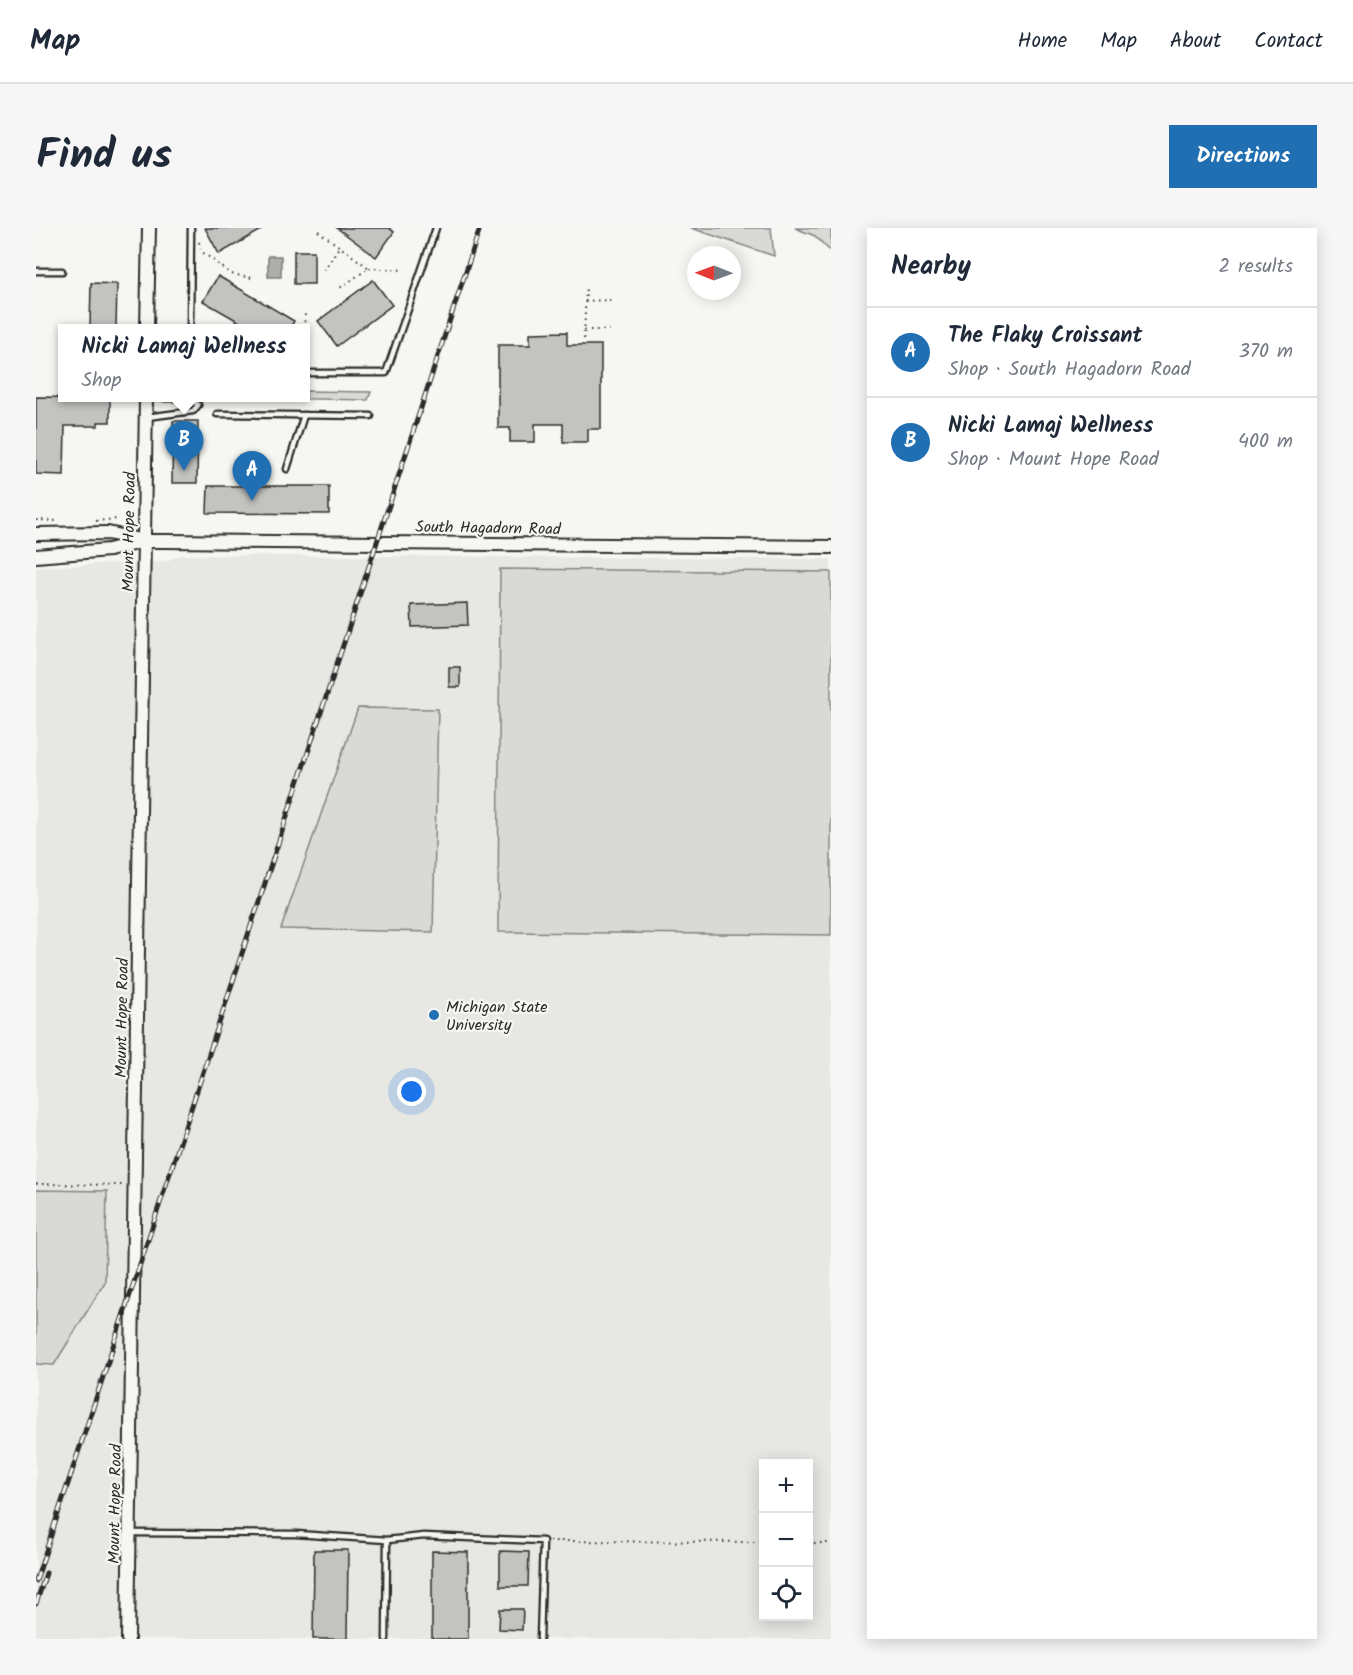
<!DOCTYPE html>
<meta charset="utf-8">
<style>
body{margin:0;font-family:Kalam,sans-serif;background:#f6f6f7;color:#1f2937}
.controls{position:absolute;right:18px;bottom:18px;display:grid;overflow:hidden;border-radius:0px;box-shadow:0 3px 15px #0003}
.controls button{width:54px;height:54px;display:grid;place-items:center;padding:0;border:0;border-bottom:2px solid #e0e1e3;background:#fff;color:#1f2937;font:30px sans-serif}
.compass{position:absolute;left:651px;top:18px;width:54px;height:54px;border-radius:50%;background:#fff;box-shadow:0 3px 15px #0003;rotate:271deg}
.you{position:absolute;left:376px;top:864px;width:21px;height:21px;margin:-15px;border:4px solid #fff;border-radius:50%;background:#1a73e8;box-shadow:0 0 0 9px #1a73e833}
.badge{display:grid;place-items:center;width:39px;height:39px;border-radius:50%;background:#1f6fb2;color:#fff;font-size:20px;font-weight:700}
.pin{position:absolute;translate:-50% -50px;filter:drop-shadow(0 2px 3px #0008)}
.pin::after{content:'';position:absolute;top:32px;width:21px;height:18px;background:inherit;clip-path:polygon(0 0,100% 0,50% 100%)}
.popup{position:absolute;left:22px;top:96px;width:252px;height:78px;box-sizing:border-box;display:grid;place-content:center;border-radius:0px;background:#fff;filter:drop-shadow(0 2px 4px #0005);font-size:20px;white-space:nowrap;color:#747a83}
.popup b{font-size:22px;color:#1f2937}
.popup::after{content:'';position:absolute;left:50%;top:100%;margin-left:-12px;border:12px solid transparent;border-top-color:#fff}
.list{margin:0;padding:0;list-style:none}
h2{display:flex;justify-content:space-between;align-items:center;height:78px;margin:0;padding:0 24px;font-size:26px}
h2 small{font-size:20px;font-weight:400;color:#747a83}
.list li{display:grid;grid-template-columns:39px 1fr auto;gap:18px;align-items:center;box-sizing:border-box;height:90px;padding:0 24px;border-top:2px solid #e0e1e3}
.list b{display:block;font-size:22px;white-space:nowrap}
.list p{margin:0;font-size:20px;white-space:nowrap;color:#747a83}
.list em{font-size:20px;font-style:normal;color:#747a83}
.icon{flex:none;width:33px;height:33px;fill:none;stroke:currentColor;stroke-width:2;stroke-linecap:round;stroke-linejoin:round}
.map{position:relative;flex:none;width:795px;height:1411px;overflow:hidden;border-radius:0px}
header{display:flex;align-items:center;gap:36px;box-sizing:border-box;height:84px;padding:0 30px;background:#fff;border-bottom:2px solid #e0e1e3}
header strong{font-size:28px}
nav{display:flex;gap:33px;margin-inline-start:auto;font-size:21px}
.intro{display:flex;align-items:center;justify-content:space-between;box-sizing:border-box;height:144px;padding:0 36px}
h1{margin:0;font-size:42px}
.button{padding:15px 27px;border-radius:0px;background:#1f6fb2;color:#fff;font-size:21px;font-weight:700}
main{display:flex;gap:36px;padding:0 36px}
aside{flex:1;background:#fff;border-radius:0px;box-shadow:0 3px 15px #0003}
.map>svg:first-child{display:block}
.built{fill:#e7e7e3;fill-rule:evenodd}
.green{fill:#d9d9d5;stroke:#828280;stroke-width:1.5}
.water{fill:#aeaeab;stroke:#7a7a78;stroke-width:1.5}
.building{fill:#c3c3c0;stroke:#2b2b2b;stroke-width:1.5}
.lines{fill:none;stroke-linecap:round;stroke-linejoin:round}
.service-casing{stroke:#2b2b2b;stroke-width:9}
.tertiary-casing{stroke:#2b2b2b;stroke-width:16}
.path{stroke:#2b2b2b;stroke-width:2;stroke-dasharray:1.5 4.5;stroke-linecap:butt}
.service{stroke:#f6f6f2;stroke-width:4.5}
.tertiary{stroke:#f6f6f2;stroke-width:12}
.rail-casing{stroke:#2b2b2b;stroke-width:5}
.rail{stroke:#f6f6f2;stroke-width:3;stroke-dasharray:9;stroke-linecap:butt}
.poi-dot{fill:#1f6fb2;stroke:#f6f6f2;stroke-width:2}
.labels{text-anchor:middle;stroke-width:4.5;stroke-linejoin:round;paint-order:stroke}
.street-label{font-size:16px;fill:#2b2b2b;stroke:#f6f6f2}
.poi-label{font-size:16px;fill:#2b2b2b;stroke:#f6f6f2;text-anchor:start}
</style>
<header>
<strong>Map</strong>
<nav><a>Home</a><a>Map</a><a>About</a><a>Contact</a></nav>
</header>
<div class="intro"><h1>Find us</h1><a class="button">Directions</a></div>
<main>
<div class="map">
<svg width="795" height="1411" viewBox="0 0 795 1411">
<rect width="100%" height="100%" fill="#f6f6f2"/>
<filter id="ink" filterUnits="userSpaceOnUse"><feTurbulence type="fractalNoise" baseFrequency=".0167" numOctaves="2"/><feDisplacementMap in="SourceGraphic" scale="12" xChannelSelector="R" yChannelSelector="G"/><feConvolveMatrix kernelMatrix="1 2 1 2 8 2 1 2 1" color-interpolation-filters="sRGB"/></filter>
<g filter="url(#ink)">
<path class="built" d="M145,327L795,331V1411H0V339L130,333ZM728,1236H772V1388H728Z"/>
<g class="green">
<path d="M655,0H735L738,28Z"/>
<path d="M759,0H795V24L779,8Z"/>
<path d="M270,163L335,164L332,172L232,170H270Z"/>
<path d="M464,341L795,344V707L462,704Z"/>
<path d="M322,480L402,481L397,704L245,701Z"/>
<path d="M0,962L71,963L69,1054L18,1137L0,1136Z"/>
</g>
<rect class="water" x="232" y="28" width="13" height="21"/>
<g class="building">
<path d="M169,0H229L183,26Z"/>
<path d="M301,0H353L358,4L340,29Z"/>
<rect x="258" y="23" width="20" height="33"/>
<path d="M182,48L258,93L254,100H214L167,73Z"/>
<path d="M337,52L356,77L301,118L282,93Z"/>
<path d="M55,55L81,56L80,100H54Z"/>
<path d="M531,104V117H565V201H552V214H527V196H499V214H474V200H462V117H494V105Z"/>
<path d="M0,169L74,170V194H62V198H29L28,247L0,246Z"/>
<path d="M137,193H162L161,255H136Z"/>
<path d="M172,258H293V286L171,285Z"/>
<path d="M431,375L432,397L376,399L375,377Z"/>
<rect x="413" y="439" width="11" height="20"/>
<path d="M278,1322H312L311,1411H277Z"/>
<path d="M396,1323L432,1324V1411H396Z"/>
<path d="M464,1323L493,1324L492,1358H464Z"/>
<path d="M464,1381H487L486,1402L463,1401Z"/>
</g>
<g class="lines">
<g class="service-casing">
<g id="service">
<path d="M0,43H26"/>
<path d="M154,100L155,0"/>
<path d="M270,145H350L400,0"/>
<path d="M129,170H155L162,177"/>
<path d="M181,186L335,188"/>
<path d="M111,189L157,183L162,177"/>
<path d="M251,241L268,187"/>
<path d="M94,1305L260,1306L351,1312L388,1308L507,1313L504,1411"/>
<path d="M350,1411L351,1312"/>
</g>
</g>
<g class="tertiary-casing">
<g id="tertiary">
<path d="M111,100L113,0"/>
<path d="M0,306L72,305L104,312"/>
<path d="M0,328L73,322L108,313H129L795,319"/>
<path d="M92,1411L110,170"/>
</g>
</g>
<g class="path">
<path d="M282,3L333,40L301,62"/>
<path d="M163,14L165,23L195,46L216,50"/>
<path d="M333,40L368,42"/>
<path d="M288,42L303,19"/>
<path d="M549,73L578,72"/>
<path d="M268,100L269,86"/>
<path d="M548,102H578"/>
<path d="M548,111L550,59"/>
<path d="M0,292L21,293"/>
<path d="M60,293L81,291"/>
<path d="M0,956L87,957"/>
<path d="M513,1313L728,1314"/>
<path d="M772,1315H795"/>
</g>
<use href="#service" class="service"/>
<use href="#tertiary" class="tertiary"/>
<g class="rail-casing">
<g id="rail">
<path d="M0,1353L444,0"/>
<path d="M0,1376L10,1345"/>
</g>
</g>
<use href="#rail" class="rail"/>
</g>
</g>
<circle class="poi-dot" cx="398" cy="787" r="6"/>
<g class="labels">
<g class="street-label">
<text transform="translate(452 299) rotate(1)" y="6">South Hagadorn Road</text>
<text transform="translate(92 304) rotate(-89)" y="6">Mount Hope Road</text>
<text transform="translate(85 790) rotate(-89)" y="6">Mount Hope Road</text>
<text transform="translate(78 1276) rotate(-89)" y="6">Mount Hope Road</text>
</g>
<g class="poi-label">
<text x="410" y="784">Michigan State<tspan x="410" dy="18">University</tspan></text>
</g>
</g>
</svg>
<div class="controls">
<button>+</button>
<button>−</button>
<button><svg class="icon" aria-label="locate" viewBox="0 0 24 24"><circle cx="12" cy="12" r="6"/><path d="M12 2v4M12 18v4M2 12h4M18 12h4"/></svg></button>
</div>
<svg class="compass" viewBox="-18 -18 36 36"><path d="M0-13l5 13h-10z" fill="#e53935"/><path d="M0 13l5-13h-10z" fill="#747a83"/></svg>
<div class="you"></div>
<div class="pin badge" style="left:216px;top:273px">A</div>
<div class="pin badge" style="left:148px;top:243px">B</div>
<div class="popup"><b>Nicki Lamaj Wellness</b>Shop</div>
</div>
<aside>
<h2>Nearby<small>2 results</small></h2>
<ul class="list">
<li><span class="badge">A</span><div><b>The Flaky Croissant</b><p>Shop · South Hagadorn Road</p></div><em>370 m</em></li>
<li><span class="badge">B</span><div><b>Nicki Lamaj Wellness</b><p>Shop · Mount Hope Road</p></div><em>400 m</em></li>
</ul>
</aside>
</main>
